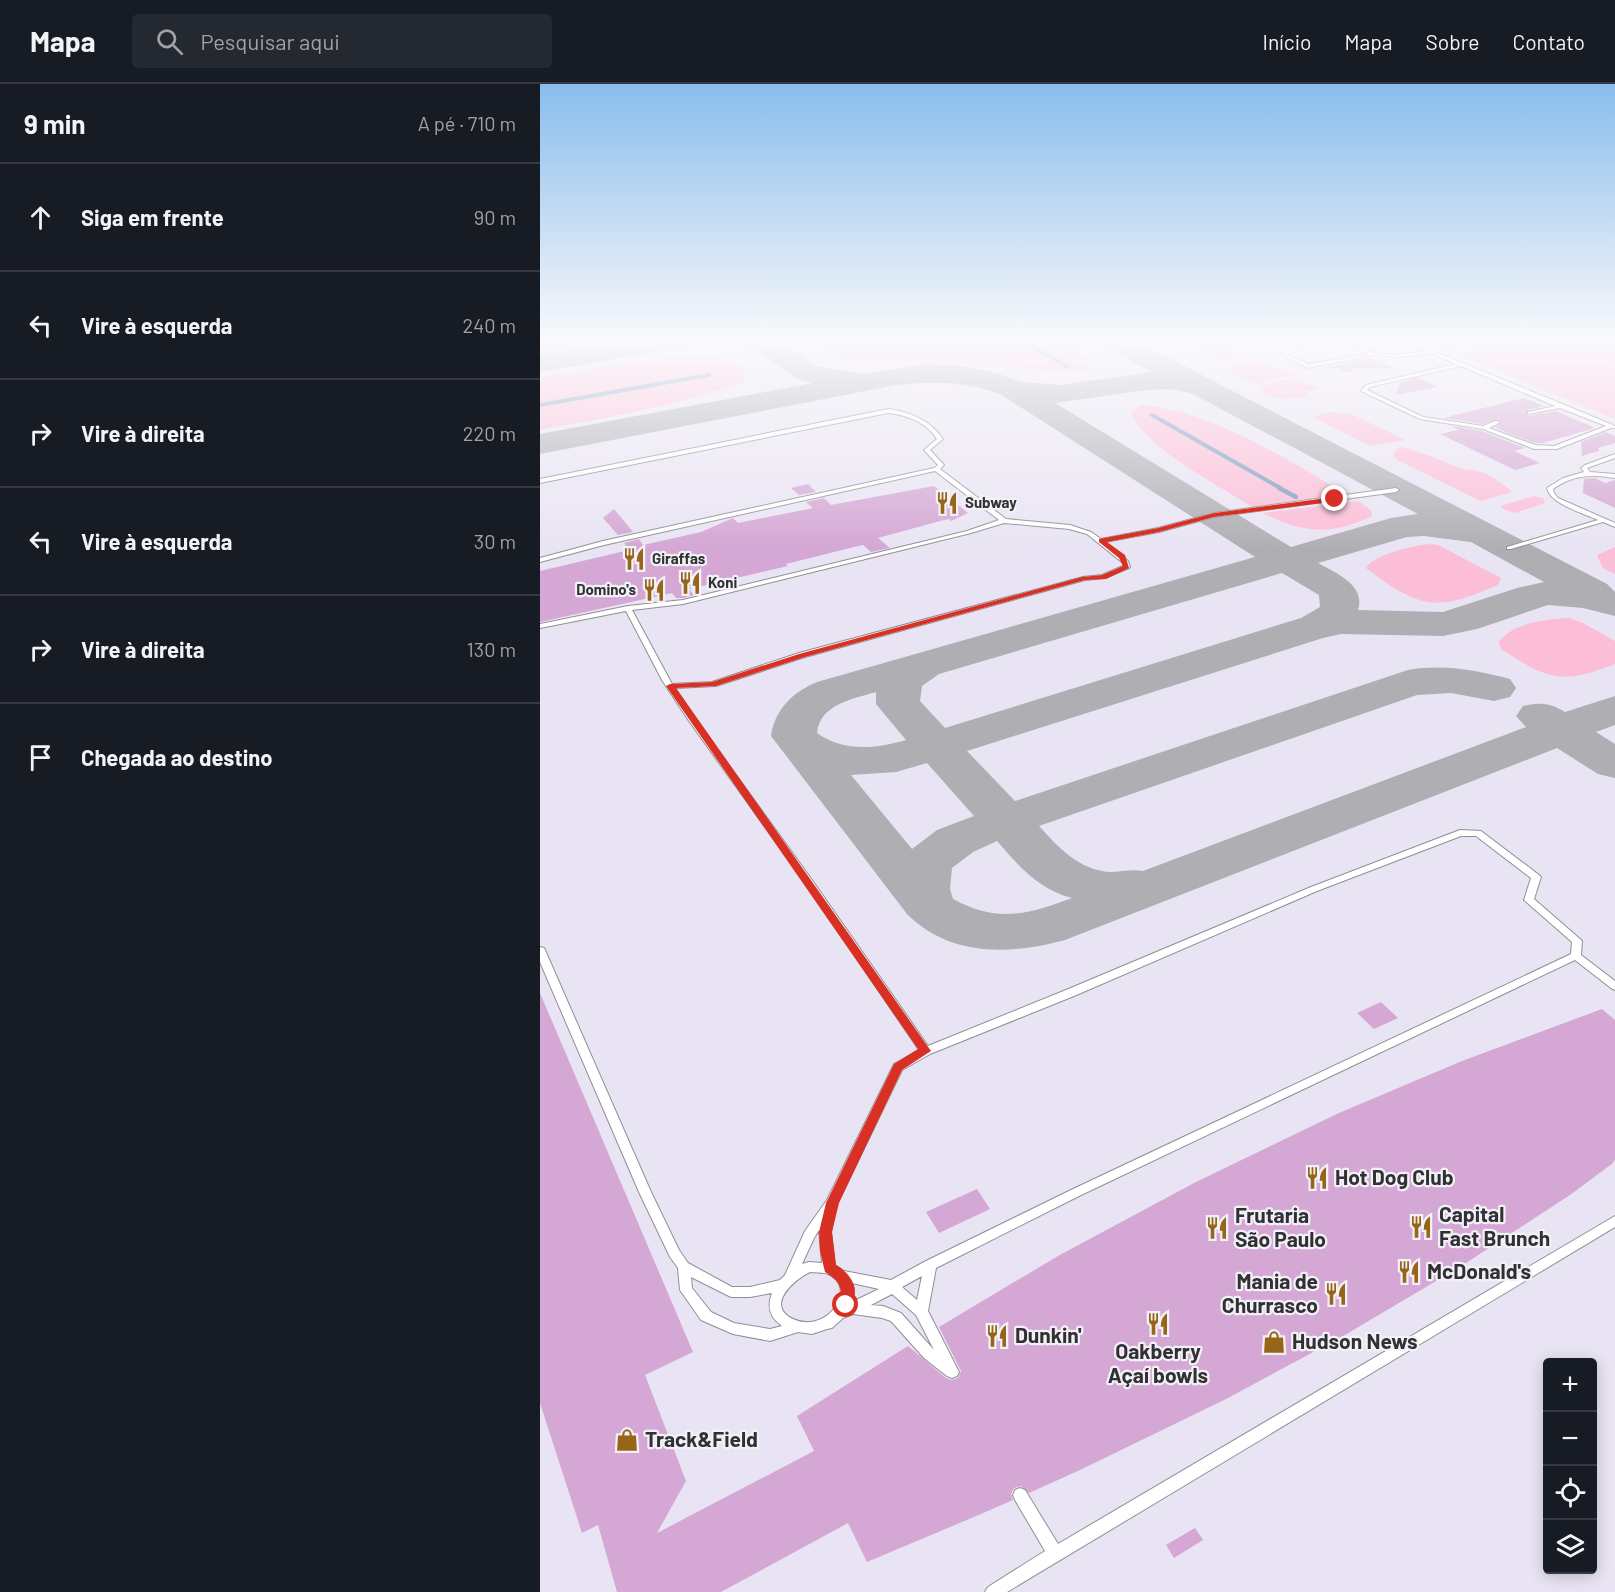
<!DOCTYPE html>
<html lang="pt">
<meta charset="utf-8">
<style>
body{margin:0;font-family:Barlow,sans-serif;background:#242831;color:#f1f3f6}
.controls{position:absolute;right:18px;bottom:18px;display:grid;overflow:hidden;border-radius:6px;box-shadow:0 3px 15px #0003}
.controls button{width:54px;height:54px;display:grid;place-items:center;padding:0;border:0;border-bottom:2px solid #363941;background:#171b24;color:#f1f3f6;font:30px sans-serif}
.stop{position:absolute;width:18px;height:18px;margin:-14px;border:4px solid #d93025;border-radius:50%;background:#fff}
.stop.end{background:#d93025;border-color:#fff;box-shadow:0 2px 6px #0008}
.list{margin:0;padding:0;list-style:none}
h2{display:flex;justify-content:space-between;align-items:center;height:78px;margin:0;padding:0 24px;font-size:26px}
h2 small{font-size:20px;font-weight:400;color:#9ea1a6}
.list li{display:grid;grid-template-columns:39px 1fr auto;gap:18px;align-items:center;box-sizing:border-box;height:108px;padding:0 24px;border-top:2px solid #363941}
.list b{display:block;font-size:22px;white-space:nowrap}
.list em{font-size:20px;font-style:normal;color:#9ea1a6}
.icon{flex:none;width:33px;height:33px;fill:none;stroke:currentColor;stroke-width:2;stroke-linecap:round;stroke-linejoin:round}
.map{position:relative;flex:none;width:1075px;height:1508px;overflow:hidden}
header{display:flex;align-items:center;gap:36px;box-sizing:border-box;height:84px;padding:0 30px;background:#171b24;border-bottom:2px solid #363941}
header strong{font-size:28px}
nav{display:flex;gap:33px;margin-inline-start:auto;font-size:21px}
.search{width:420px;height:54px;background:#242831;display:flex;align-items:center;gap:15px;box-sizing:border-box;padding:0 21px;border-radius:6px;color:#9ea1a6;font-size:22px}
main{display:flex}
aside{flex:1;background:#171b24}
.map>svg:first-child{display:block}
.built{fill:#e9e4f3;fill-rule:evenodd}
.green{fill:#fcbdd6}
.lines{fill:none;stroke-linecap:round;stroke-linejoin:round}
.stream-far1{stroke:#7b9cbc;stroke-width:4}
.stream{stroke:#7b9cbc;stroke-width:4.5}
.taxiway{fill:#afaeb3;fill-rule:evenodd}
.building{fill:#d4a7d4}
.service-casing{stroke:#908e94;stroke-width:2}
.service{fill:#fff;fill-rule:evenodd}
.route{fill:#d93025}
.labels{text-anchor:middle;stroke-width:4.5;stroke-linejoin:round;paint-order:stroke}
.far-poi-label{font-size:15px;font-weight:bold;fill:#313033;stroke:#f3f1f8;text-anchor:start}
.near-poi-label{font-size:21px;font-weight:bold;fill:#313033;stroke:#f3f1f8;text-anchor:start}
</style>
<header>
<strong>Mapa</strong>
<div class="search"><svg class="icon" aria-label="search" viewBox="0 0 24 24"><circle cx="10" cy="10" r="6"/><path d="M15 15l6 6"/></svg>Pesquisar aqui</div>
<nav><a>Início</a><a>Mapa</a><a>Sobre</a><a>Contato</a></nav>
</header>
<main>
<aside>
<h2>9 min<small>A pé · 710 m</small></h2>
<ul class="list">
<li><svg class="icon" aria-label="ahead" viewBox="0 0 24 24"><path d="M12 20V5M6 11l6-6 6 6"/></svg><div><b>Siga em frente</b></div><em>90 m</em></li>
<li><svg class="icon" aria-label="left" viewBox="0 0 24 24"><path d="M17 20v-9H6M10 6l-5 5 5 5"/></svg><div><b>Vire à esquerda</b></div><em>240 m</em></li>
<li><svg class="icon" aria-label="right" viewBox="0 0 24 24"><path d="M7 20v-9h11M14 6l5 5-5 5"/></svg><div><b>Vire à direita</b></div><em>220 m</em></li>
<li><svg class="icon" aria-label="left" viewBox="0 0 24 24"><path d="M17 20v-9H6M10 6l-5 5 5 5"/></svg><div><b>Vire à esquerda</b></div><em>30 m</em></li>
<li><svg class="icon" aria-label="right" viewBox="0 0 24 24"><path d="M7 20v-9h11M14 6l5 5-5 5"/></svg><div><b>Vire à direita</b></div><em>130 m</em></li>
<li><svg class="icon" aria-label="arrive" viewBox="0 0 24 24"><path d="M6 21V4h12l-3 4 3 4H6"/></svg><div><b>Chegada ao destino</b></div></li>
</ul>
</aside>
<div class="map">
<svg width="1075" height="1508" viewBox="0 0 1075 1508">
<rect width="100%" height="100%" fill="#f3f1f8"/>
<path class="built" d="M0,255H1075V1508H0ZM1008,1278H1052V1486H1008Z"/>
<g class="green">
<path d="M0,255H86L0,269Z"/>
<path d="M280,255H524L548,274L549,283L552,286L517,288L398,276L318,277L302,274L289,266Z"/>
<path d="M983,255H1075V335L916,270Z"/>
<path d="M678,260L705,273L679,275L660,270L661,265Z"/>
<path d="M159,271L192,278L203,285L204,297C139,322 68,333 0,346V293L109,276Z"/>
<path d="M711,275L756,290L715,300L692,288L693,282Z"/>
<path d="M744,296L760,297L779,305L767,308V313L741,315L725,309L721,303Z"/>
<path d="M600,321C669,325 750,377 809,412L714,424C683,404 602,362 591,329Z"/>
<path d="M790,328L811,330L866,356L830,362L772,333Z"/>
<path d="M859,363C879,367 897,375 917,383C925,386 936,386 945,389C955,394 964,401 972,408L941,417L857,376L853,370Z"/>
<path d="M994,412L1003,414L1005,419L975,429L961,424L963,421Z"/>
<path d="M818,417L831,426L832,432C791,452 763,449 723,429Z"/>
<path d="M889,460L898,461L961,494L958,501C897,528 879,525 826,484C834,470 873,462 889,460Z"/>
<path d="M1075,463V490L1063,484L1057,471Z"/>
<path d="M1029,534L1043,539L1075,557V580C1021,601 1009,596 961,565L959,558C972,539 1007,535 1029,534Z"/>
</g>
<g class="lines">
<g class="stream-far1">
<path d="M392,255L405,263L449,255"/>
<path d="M479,255L527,282"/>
<path d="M0,321L169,291"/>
<path d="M612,331L742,405"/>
</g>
<path class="stream" d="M739,404L756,413"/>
<g class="taxiway">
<path d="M94,255H157L153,261L143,263L0,288V270Z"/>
<path d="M198,255H237L277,282L323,290L387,280L423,282L457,289L480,298L521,301L612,288L561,261L557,255H592L1067,500L1075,508V532L1043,524L1008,521L937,545L903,552L801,550L783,554L427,667L475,717L868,586C903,580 935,586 970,595L976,604L970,613L954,617L911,609L877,611L499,742C519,764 539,786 570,788C581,788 593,785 603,787L986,643L976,632L983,622C1000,618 1010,619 1025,628L1075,612V641L1056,648L1075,660V694L1058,690L1017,664L525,856C470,871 410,873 367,830L231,652C235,625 253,608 277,598L715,473L460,310C426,297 393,297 357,301L0,370V350L273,299L259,296L215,265L202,261ZM628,305L651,309L878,430L851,434L751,463L515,319L607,306ZM884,452L931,458L1004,498L977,504L903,528L818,526C826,501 796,489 778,479L867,453ZM742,489L779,511L780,523L761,534L405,644L380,617L382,602L399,590ZM336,608V620L366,656C336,665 303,668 277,649C280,620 313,615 336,608ZM387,679L434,732L397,746L372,765L311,691L356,688ZM457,757C479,782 498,805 532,814C487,831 457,839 413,815L410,805L412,784L433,768Z"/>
</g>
</g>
<g class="building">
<path d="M831,274L856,285L813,284L811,288L800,287V284H785Z"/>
<path d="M878,294L898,303L856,311L860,298Z"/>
<path d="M984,314L1004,322L988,326L987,332L1016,327L1055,344L1003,359H995L955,344L961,339L959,335L943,340L903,334Z"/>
<path d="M912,342L942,347L985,364L974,367L1000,379L975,386L900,350L918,346Z"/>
<path d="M1066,348L1075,352V359L1058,364L1059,367L1042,372L1041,358Z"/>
<path d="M1055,394L1065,399L1075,396V424L1043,409L1044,395Z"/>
<path d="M268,400L276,408L259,411L251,404Z"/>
<path d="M394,402L428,429L411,437L409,435L400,437L338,454L350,464L331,468L323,461L314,463L246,480L248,482L149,505L154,511L143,514H136L132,509L0,538V487L89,466L84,459L99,455L103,461L161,448L193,434L198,439L273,424L266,418L284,414L291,421Z"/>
<path d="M74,425L93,448L78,451L63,434Z"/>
<path d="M0,909L153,1268L105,1291L146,1397L117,1449L274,1367L257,1332L368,1262L406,1294L411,1296L418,1294L421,1287L399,1243L518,1172L654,1099L799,1029L922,977L1062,925L1075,936V1075L1073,1079L1030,1111L923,1181L805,1251L686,1315L540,1386L489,1409L481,1402L474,1404L471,1410L473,1416L441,1430L327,1478L308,1439L181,1508H77L58,1441L42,1449L0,1319Z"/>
<path d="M841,918L858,934L834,945L817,929Z"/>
<path d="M437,1105L450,1125L399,1149L386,1128Z"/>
<path d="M655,1444L663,1456L634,1474L626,1461Z"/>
</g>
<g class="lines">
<g class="service-casing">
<g id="service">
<path d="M796,255C809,255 820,264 832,268C849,273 869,270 886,267L860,255H866L892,266L937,255H945L896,268L1073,341L1075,342V344H1071L1017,365H994L943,345L880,335L821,307L826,301L916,280L891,269L861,273L833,271L768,284L742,271L749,264ZM800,257L828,270L769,280L747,271L753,266ZM921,282L1015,322L988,328V330L1020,324L1066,342L1014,362L995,361L949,344L959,339V337H955L943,342L883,333L827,306L830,303Z"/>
<path d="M348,325C370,328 390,336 403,355L390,366L404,381L400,385L466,435L530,441L551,448L561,455L618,444L674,429L856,404L859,406L856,408L674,433L619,448L565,458L588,477L590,483L589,484L565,494L545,496L265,573L176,602L135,604L156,636L272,796L388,962L526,906L771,803L920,746L941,747L999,791L1001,793L994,815L1040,855L1042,857L1041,871L1075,897V906L1071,904L1035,876L539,1112L396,1184L388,1227L419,1288L417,1292L412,1294L407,1292L384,1274L351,1237L342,1234L313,1230L303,1234L292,1244L287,1245L272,1250L258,1248L230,1257L193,1250L161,1236L140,1206L138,1184L130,1173L99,1108L0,878V863L4,864L5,866L111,1108L139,1166L148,1179L192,1203H210L240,1196L245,1191L265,1147L287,1116L354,980L379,966L266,800L149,637L122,596L86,527L0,544V540L88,522L143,516L427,447L459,436L395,387L64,461L0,478V474L63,457L394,384L398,381L384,366L397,355C386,338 367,331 348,329L0,399V395ZM464,439L529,445L547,450L583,479V482L562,491L543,493L259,569L172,598L132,600L92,526L143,520L431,449ZM921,752H936L991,794L984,816L1032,858L1031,870L531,1106L386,1177L351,1196L304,1187L295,1181L291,1148L296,1122L362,986L390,970L534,912L777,807ZM279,1146L282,1179L269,1178L262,1180L274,1154ZM270,1188C276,1189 283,1188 288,1190C319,1202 288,1251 253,1235C225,1222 253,1196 270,1188ZM382,1192L377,1216L362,1203ZM151,1193L191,1213H210L232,1209C227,1222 229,1233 242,1242L230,1245L194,1239L171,1228L152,1204ZM312,1199L339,1205L312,1218L314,1204ZM352,1210L376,1231L394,1266L361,1229L343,1222L331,1221Z"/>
<path d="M1075,370V374L1047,384L1050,388L1075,390V394C1052,390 1032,391 1013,405L1014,409L1018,414L1075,439V443L1063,438L971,465H967V463L1058,436C1043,429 1010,420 1007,404L1023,394L1044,388L1041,384L1045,381Z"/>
<path d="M1075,1132V1143L467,1508H445L448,1503L505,1467L475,1416L473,1411L475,1406L480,1404L485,1406L518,1460Z"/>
</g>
</g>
<use href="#service" class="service"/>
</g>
<linearGradient id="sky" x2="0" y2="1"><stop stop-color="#89bdee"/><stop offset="0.55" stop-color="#faf9fc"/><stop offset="1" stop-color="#faf9fc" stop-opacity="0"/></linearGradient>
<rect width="1075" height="466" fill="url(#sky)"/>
<path class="route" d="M795,413L798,417L674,433L619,448L567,458L585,471L589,484L566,495L545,496L265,573L176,602L136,604L391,967L362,986L299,1119L292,1148L296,1181C313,1191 320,1206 311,1225H301L299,1221C304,1203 299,1197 285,1188L280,1167L279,1148L286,1119L354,980L378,965L126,602L130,600L172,598L259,570L542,493L562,491L583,482L579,474L559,458V455L618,444L674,429Z"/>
<defs>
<g id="restaurant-bare" transform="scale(1.8)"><path d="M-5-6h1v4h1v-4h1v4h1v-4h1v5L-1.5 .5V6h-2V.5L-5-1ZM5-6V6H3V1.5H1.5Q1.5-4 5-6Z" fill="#976518" stroke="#f3f1f8" stroke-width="2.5" paint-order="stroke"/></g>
<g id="shop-bare" transform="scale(1.8)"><path d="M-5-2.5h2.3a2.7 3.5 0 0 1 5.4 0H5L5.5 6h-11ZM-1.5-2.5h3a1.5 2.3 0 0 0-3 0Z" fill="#976518" stroke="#f3f1f8" stroke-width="2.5" paint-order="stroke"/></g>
</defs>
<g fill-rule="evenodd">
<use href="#restaurant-bare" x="407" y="419"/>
<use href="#restaurant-bare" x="94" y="475"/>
<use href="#restaurant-bare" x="150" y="499"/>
<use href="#restaurant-bare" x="114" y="506"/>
<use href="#restaurant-bare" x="777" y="1094"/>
<use href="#restaurant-bare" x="881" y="1143"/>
<use href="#restaurant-bare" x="677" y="1144"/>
<use href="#restaurant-bare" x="869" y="1188"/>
<use href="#restaurant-bare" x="796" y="1210"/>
<use href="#restaurant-bare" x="618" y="1240"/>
<use href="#restaurant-bare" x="457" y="1252"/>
<use href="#shop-bare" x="734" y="1258"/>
<use href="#shop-bare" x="87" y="1356"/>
</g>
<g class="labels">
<g class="far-poi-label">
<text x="425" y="424">Subway</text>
<text x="112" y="480">Giraffas</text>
<text x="168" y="504">Koni</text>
<text x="96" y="511" text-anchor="end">Domino's</text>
</g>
<g class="near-poi-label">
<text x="795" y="1101">Hot Dog Club</text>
<text x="899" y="1138">Capital<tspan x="899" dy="24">Fast Brunch</tspan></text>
<text x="695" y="1139">Frutaria<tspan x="695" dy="24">São Paulo</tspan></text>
<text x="887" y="1195">McDonald's</text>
<text x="778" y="1205" text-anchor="end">Mania de<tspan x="778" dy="24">Churrasco</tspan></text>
<text x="475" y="1259">Dunkin'</text>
<text x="752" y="1265">Hudson News</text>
<text x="618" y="1275" text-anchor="middle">Oakberry<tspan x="618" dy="24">Açaí bowls</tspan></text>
<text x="105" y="1363">Track&amp;Field</text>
</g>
</g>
</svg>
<div class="controls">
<button>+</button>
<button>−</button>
<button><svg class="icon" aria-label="locate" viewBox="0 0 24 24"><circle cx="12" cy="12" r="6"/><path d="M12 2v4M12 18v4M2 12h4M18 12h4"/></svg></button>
<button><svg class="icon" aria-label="layers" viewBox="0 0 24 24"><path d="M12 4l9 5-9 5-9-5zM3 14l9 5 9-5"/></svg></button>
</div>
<div class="stop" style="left:306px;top:1221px"></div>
<div class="stop end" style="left:795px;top:415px"></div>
</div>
</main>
